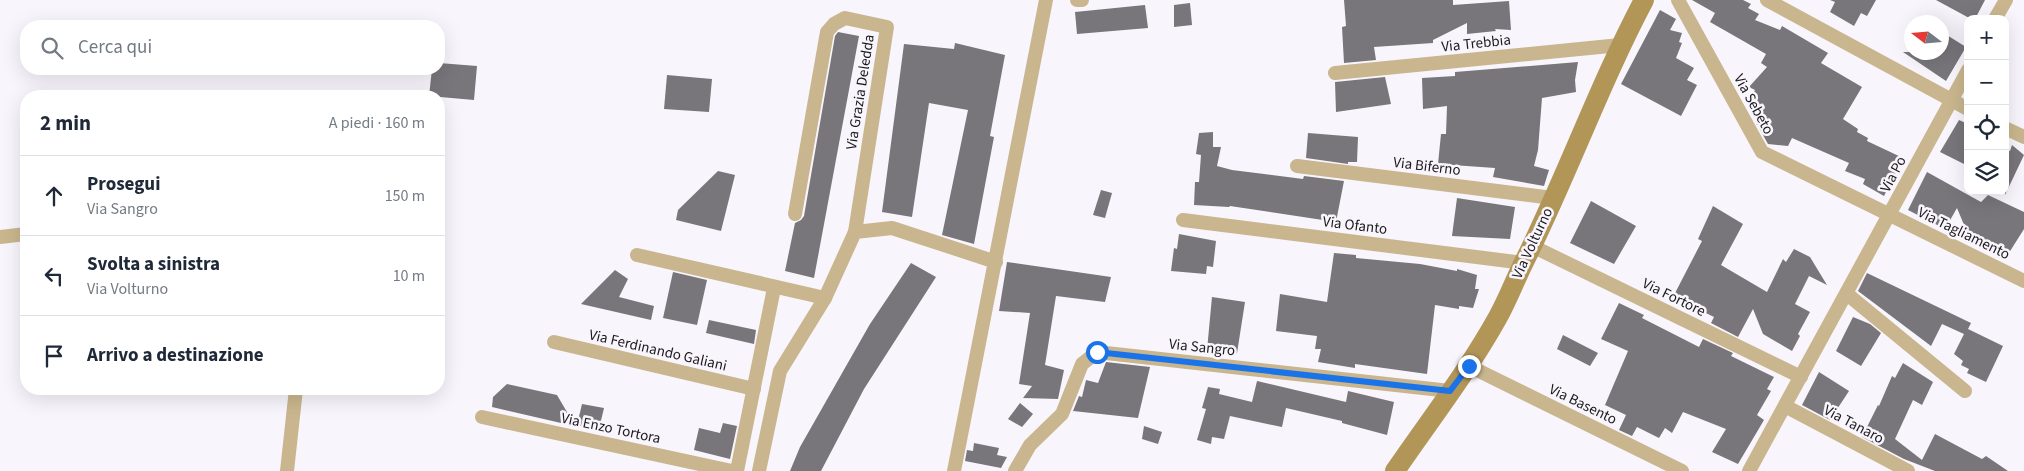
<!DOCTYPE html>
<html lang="it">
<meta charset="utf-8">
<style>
body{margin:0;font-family:"Source Sans 3",sans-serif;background:#f2f2f3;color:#1f2937}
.controls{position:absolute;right:15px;top:15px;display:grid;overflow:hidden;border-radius:10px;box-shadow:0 5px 20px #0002}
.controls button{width:45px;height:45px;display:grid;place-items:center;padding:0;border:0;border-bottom:1px solid #e0e1e3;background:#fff;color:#1f2937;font:25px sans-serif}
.compass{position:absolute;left:1904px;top:15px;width:45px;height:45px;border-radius:50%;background:#fff;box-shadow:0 5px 20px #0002;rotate:286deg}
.stop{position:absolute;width:15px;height:15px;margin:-11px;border:4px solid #1a73e8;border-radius:50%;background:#fff}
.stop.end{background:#1a73e8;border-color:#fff;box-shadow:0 1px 5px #0008}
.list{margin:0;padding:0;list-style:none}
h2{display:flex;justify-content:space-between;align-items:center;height:65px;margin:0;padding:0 20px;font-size:21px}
h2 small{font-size:16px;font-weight:400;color:#747a83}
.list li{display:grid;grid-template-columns:32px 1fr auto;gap:15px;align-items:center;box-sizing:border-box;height:80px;padding:0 20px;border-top:1px solid #e0e1e3}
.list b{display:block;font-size:19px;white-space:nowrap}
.list p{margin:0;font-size:16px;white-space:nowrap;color:#747a83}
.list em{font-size:16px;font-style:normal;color:#747a83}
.icon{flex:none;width:28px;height:28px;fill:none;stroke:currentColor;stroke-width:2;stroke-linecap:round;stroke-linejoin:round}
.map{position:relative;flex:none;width:2024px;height:471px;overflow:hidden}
.search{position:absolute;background:#fff;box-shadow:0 5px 20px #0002;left:20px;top:20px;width:425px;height:55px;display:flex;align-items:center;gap:12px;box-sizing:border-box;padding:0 18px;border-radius:20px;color:#747a83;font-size:19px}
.panel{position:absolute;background:#fff;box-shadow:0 5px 20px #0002;left:20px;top:90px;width:425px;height:305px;border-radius:20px}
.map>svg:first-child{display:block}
.building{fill:#78757b}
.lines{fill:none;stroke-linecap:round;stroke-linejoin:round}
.street{stroke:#c9b68e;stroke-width:14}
.secondary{stroke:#b29658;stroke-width:20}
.route{stroke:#1a73e8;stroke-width:6}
.labels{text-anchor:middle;stroke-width:5;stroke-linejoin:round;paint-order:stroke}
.street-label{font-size:15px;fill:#1b1a1c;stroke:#f9f5fc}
</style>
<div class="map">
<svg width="2024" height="471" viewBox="0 0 2024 471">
<rect width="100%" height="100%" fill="#f9f5fc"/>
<g class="building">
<path d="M1344,0H1453V5L1509,1L1511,30L1495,29L1496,31L1467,34V23L1433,40V43L1374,47L1376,60L1344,63L1342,27L1346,26Z"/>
<path d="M1692,0H1743L1751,4L1748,8L1759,14L1755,20L1780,30L1782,26L1828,53L1821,63L1862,87L1843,119L1858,129L1857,132L1868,138L1867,141L1903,158L1884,196L1863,184L1865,179L1845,171L1849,163L1792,138L1788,146L1768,144L1759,128L1760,126L1756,124L1760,119L1752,113L1756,108L1749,100L1755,90L1749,87L1767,67L1761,63L1766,54L1710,22L1715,13Z"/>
<path d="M1830,0H1876L1867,16L1861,13L1854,26L1830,12L1835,2Z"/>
<path d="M1936,0H1985L1975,19H1971Z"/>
<path d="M1190,3L1192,25L1174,27V5Z"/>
<path d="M1145,5L1148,28L1077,34L1075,12Z"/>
<path d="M1660,10L1676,19L1670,30L1682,33L1679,42L1682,43L1676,58L1694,68L1687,80L1697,85L1681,116L1621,84Z"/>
<path d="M838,32L859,36L814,278L785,271L795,223L801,220L804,216L835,36Z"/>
<path d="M1942,32L1966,47L1946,81L1903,52H1942Z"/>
<path d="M955,43L1005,55L990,136L994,137L974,244L942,235L968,110L929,103L912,217L882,212L904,44L954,49Z"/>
<path d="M1578,62L1575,80L1576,92L1542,98L1538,150L1534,166L1549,170L1544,186L1493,177L1495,168L1438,164L1441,134H1446L1447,106L1423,109L1422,78L1455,76V72Z"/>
<path d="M439,63L477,66L474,100L429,96L432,69H439Z"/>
<path d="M667,75L712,79L709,112L664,109Z"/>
<path d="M1385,77L1391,104L1336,112L1335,82Z"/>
<path d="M1959,120L1968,124V166L1940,152Z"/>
<path d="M1213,132V147H1221L1217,166L1232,170L1303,179L1304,176L1344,181L1336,222L1230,206L1229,207L1194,205L1195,182H1199L1201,155L1196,154L1199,133Z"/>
<path d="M1308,133L1358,137L1357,162H1348V164L1306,158Z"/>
<path d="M2012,145L2024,155L2005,195V149L2010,151Z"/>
<path d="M718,171L735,175L721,231L676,220L678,210Z"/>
<path d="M1927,172L1981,202L1988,195L2024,212V229L2007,256L1969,237L1957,208L1945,229L1908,210Z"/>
<path d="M1101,190L1112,193L1105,218L1093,215Z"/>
<path d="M1457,198L1515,207L1510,239L1452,236Z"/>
<path d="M1591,201L1636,226L1614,264L1570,243Z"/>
<path d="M1713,206L1743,224L1721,265L1767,292L1783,259L1786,262L1794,249L1810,257L1827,285L1809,276L1795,304L1810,312L1798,334L1800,336L1792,351L1763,334L1753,309L1738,337L1711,323L1714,317L1673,297L1702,241L1698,239Z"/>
<path d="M1179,234L1216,241L1213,267L1207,266L1206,274L1171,271L1174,248L1177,249Z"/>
<path d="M1334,253L1356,255V258L1420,264L1457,271V269L1477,275L1475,289H1479L1473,308L1459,306V309L1435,305L1427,374L1355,364V368L1318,362L1321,349H1315L1317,336L1276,331L1280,294L1327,302Z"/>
<path d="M1007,262L1111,277L1105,302L1056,296L1045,365L1064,370L1058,399L1023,398L1032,386L1019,384L1030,313L999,311Z"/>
<path d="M911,263L936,277L864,389L821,471H790L800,447L870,324Z"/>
<path d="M615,270L628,279L619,297L654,306L651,320L581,304Z"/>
<path d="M673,272L707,280L697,325L663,318Z"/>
<path d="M1867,273L1971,323L1968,329L2003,346L1986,382L1967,373L1969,369L1961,365L1963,361L1954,354L1964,334L1942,324L1931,346L1858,291Z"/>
<path d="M1212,297L1245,302L1237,353L1207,350Z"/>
<path d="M1619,303L1644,315L1642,318L1699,347L1703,339L1733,353L1731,356L1774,377L1767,389L1771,391L1757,415L1764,420L1738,464L1712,452L1726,429L1683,412L1672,433L1665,428L1659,438L1637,427L1632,436L1619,430L1626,415L1605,405L1628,351L1601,339Z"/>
<path d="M1853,317L1870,324L1881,333L1861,366L1836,351Z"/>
<path d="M709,320L756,330L754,344L706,333Z"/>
<path d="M1563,335L1598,353L1590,366L1557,349Z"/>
<path d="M1106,362L1150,367L1138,418L1073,411L1079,396L1082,397L1086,380L1098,383Z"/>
<path d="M1903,363L1933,382L1922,405L1913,400L1895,439L1922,460L1935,434L1982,459L1986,456L2008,471H1935L1904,459L1862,437L1878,405L1879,406L1892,376L1895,378Z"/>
<path d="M1819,372L1849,391L1830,420L1802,405Z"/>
<path d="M1257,381L1346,402L1348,391L1394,402L1387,435L1342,423V421L1286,408L1282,427L1230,416L1224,439L1212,437L1211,444L1197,440L1206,409L1202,408L1208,387L1220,389L1219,394L1252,402Z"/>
<path d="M507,384L557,395L574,424L562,421L561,423L492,407L493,397Z"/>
<path d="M1020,403L1033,414L1022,427L1008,419Z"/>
<path d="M582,404L604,408L599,429L577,425Z"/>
<path d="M723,423L737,426L730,459L694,450L699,428L720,433Z"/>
<path d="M1144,426L1162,432L1158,444L1142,439Z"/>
<path d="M974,443L999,448L997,455L1007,457L1001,468L965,461L967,450L973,451Z"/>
</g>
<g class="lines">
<g class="street">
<path d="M1077,0H1082"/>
<path d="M1678,0L1762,152L2024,281"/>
<path d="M1767,0L1968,109"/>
<path d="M1995,19L2006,0"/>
<path d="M1335,73L1620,45"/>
<path d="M2005,128L2024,137"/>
<path d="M1297,166L1553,198"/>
<path d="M795,214L827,32L834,24L845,18L887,27L855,232"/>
<path d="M1183,220L1524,263"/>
<path d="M0,237L26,234"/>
<path d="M1532,246L1801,377"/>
<path d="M637,255L825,298L855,232L892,228L996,262"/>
<path d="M1847,294L1965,391"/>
<path d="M554,342L754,389"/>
<path d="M1469,366L1682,471"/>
<path d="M1785,406L1908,471"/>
<path d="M482,417L732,471"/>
<path d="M287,471L296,389"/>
<path d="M737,471L774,288"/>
<path d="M759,471L780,371L825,298"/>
<path d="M954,471L1046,0"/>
<path d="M1015,471L1030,445L1062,414L1082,364L1097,352L1450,391"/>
<path d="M1749,471L1968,70"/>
</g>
<path class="secondary" d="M1395,471C1430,420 1468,371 1498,317C1508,299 1515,280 1524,262C1567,176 1599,85 1644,0"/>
</g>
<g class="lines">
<path class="route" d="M1097,352L1450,391L1469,366"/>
</g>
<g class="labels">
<g class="street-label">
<text transform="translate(1476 43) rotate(-6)" y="5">Via Trebbia</text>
<text transform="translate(860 92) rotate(-81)" y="5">Via Grazia Deledda</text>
<text transform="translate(1754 104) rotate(61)" y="5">Via Sebeto</text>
<text transform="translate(1427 166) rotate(7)" y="5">Via Biferno</text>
<text transform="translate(1893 174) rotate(-62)" y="5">Via Po</text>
<text transform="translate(1355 225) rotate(7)" y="5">Via Ofanto</text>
<text transform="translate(1964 233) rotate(26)" y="5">Via Tagliamento</text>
<text transform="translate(1532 243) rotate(-65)" y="5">Via Volturno</text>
<text transform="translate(1674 297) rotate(26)" y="5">Via Fortore</text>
<text transform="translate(1202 347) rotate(6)" y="5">Via Sangro</text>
<text transform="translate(658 350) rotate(13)" y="5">Via Ferdinando Galiani</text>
<text transform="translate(1583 404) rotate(26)" y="5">Via Basento</text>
<text transform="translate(1854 424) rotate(28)" y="5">Via Tanaro</text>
<text transform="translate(611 428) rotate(12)" y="5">Via Enzo Tortora</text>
</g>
</g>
</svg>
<div class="controls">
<button>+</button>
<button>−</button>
<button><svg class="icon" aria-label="locate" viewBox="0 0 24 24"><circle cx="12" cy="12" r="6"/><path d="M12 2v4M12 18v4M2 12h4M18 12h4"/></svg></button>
<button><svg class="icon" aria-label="layers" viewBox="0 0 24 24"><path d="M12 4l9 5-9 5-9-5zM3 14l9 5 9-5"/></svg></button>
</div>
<svg class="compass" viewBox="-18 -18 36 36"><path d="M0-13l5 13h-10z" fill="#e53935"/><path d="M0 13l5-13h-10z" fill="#747a83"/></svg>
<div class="stop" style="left:1097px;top:352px"></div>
<div class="stop end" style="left:1469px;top:366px"></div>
<div class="search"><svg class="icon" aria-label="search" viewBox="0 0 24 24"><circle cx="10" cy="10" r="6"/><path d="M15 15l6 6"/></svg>Cerca qui</div>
<section class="panel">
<h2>2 min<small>A piedi · 160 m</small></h2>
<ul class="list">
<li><svg class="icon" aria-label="ahead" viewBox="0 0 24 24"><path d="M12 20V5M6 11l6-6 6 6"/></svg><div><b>Prosegui</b><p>Via Sangro</p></div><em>150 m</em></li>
<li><svg class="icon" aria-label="left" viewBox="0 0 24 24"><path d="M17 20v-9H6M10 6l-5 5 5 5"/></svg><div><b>Svolta a sinistra</b><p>Via Volturno</p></div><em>10 m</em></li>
<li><svg class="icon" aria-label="arrive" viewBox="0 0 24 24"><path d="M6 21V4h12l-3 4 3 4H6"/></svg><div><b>Arrivo a destinazione</b></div></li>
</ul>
</section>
</div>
